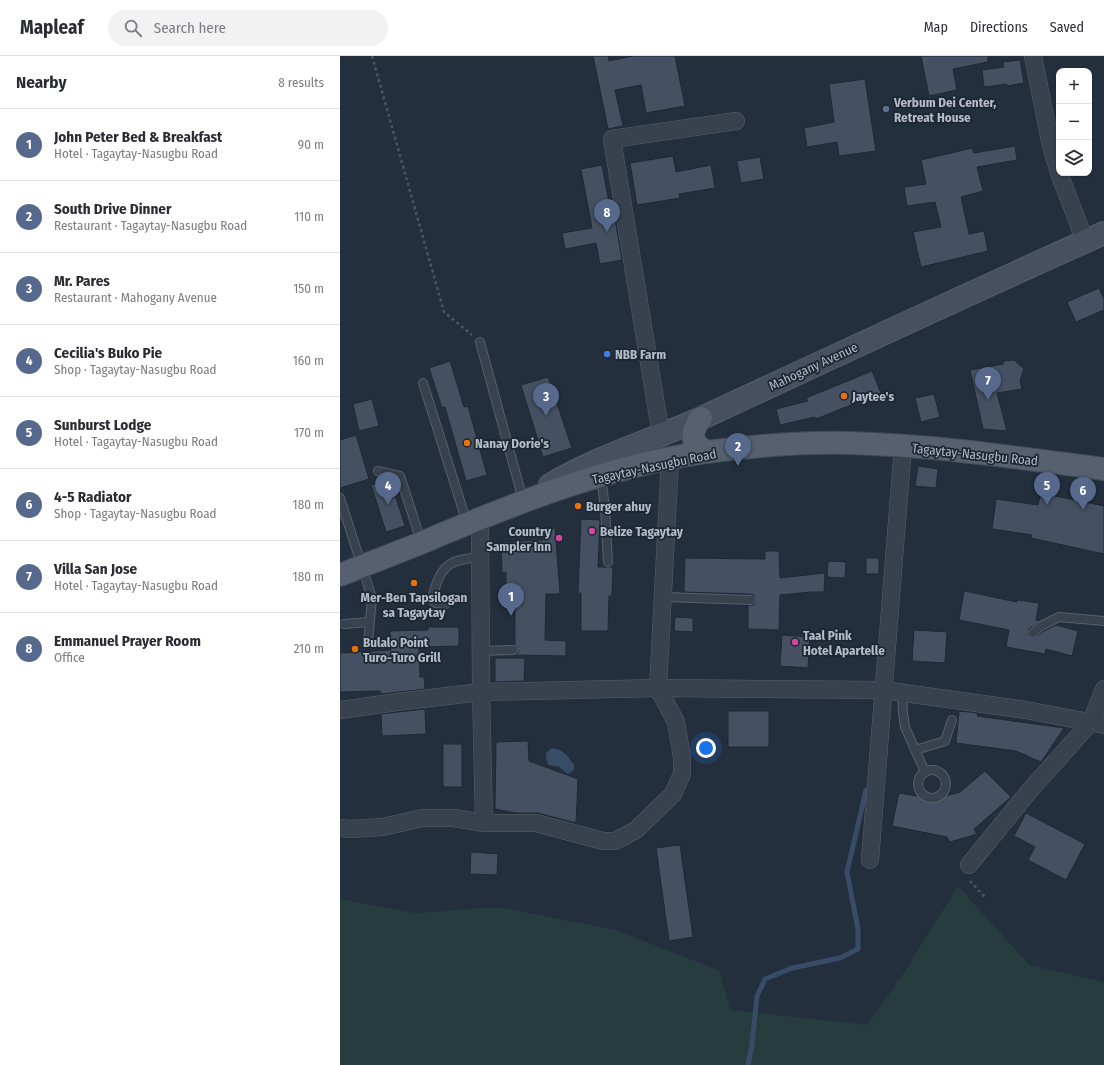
<!DOCTYPE html>
<meta charset="utf-8">
<style>
body{margin:0;font-family:"Fira Sans Condensed",sans-serif;background:#f2f2f3;color:#2b2b33}
.controls{position:absolute;right:12px;top:12px;display:grid;overflow:hidden;border-radius:8px;box-shadow:0 1px 3px #0004}
.controls button{width:36px;height:36px;display:grid;place-items:center;padding:0;border:0;border-bottom:1px solid #e1e1e2;background:#fff;color:#2b2b33;font:20px sans-serif}
.you{position:absolute;left:366px;top:692px;width:14px;height:14px;margin:-10px;border:3px solid #fff;border-radius:50%;background:#1a73e8;box-shadow:0 0 0 6px #1a73e833}
.badge{display:grid;place-items:center;width:26px;height:26px;border-radius:50%;background:#56698c;color:#fff;font-size:13px;font-weight:700}
.pin{position:absolute;translate:-50% -33px;filter:drop-shadow(0 1px 2px #0008)}
.pin::after{content:'';position:absolute;top:21px;width:14px;height:12px;background:inherit;clip-path:polygon(0 0,100% 0,50% 100%)}
.list{margin:0;padding:0;list-style:none}
h2{display:flex;justify-content:space-between;align-items:center;height:52px;margin:0;padding:0 16px;font-size:17px}
h2 small{font-size:13px;font-weight:400;color:#7c7c81}
.list li{display:grid;grid-template-columns:26px 1fr auto;gap:12px;align-items:center;box-sizing:border-box;height:72px;padding:0 16px;border-top:1px solid #e1e1e2}
.list b{display:block;font-size:15px;white-space:nowrap}
.list p{margin:0;font-size:13px;white-space:nowrap;color:#7c7c81}
.list em{font-size:13px;font-style:normal;color:#7c7c81}
.icon{flex:none;width:22px;height:22px;fill:none;stroke:currentColor;stroke-width:2;stroke-linecap:round;stroke-linejoin:round}
.map{position:relative;flex:none;width:764px;height:1009px;overflow:hidden}
header{display:flex;align-items:center;gap:24px;box-sizing:border-box;height:56px;padding:0 20px;background:#fff;border-bottom:1px solid #e1e1e2}
header strong{font-size:19px}
nav{display:flex;gap:22px;margin-inline-start:auto;font-size:14px}
.search{width:280px;height:36px;background:#f2f2f3;display:flex;align-items:center;gap:10px;box-sizing:border-box;padding:0 14px;border-radius:22px;color:#7c7c81;font-size:15px}
main{display:flex}
aside{flex:1;background:#fff}
.map>svg:first-child{display:block}
.green{fill:#263c3f}
.water{fill:#394c67}
.lines{fill:none;stroke-linecap:round;stroke-linejoin:round}
.stream{stroke:#394c67;stroke-width:5}
.building{fill:#455162;stroke:#1f2835}
.service-casing{stroke:#565f6c;stroke-width:10}
.minor-casing{stroke:#565f6c;stroke-width:18}
.secondary-casing{stroke:#565f6c;stroke-width:24}
.primary-casing{stroke:#414a57;stroke-width:24}
.path{stroke:#44595c;stroke-width:2.5;stroke-dasharray:3 3;stroke-linecap:butt}
.service{stroke:#38414e;stroke-width:8}
.minor{stroke:#38414e;stroke-width:17}
.secondary{stroke:#465061;stroke-width:22}
.primary{stroke:#56606e;stroke-width:22}
.service-dot{fill:#5c6f8a;stroke:#1d2633;stroke-width:1.5}
.shop-dot{fill:#3f7fe0;stroke:#1d2633;stroke-width:1.5}
.food-dot{fill:#e8710a;stroke:#1d2633;stroke-width:1.5}
.hotel-dot{fill:#d1479c;stroke:#1d2633;stroke-width:1.5}
.labels{text-anchor:middle;stroke-width:3.5;stroke-linejoin:round;paint-order:stroke}
.poi-label{font-size:13px;font-weight:bold;fill:#b4bcc9;stroke:#1d2633;text-anchor:start}
.street-label{font-size:13px;fill:#b4bcc9;stroke:#1d2633}
</style>
<header>
<strong>Mapleaf</strong>
<div class="search"><svg class="icon" aria-label="search" viewBox="0 0 24 24"><circle cx="10" cy="10" r="6"/><path d="M15 15l6 6"/></svg>Search here</div>
<nav><a>Map</a><a>Directions</a><a>Saved</a></nav>
</header>
<main>
<aside>
<h2>Nearby<small>8 results</small></h2>
<ul class="list">
<li><span class="badge">1</span><div><b>John Peter Bed &amp; Breakfast</b><p>Hotel · Tagaytay-Nasugbu Road</p></div><em>90 m</em></li>
<li><span class="badge">2</span><div><b>South Drive Dinner</b><p>Restaurant · Tagaytay-Nasugbu Road</p></div><em>110 m</em></li>
<li><span class="badge">3</span><div><b>Mr. Pares</b><p>Restaurant · Mahogany Avenue</p></div><em>150 m</em></li>
<li><span class="badge">4</span><div><b>Cecilia's Buko Pie</b><p>Shop · Tagaytay-Nasugbu Road</p></div><em>160 m</em></li>
<li><span class="badge">5</span><div><b>Sunburst Lodge</b><p>Hotel · Tagaytay-Nasugbu Road</p></div><em>170 m</em></li>
<li><span class="badge">6</span><div><b>4-5 Radiator</b><p>Shop · Tagaytay-Nasugbu Road</p></div><em>180 m</em></li>
<li><span class="badge">7</span><div><b>Villa San Jose</b><p>Hotel · Tagaytay-Nasugbu Road</p></div><em>180 m</em></li>
<li><span class="badge">8</span><div><b>Emmanuel Prayer Room</b><p>Office</p></div><em>210 m</em></li>
</ul>
</aside>
<div class="map">
<svg width="764" height="1009" viewBox="0 0 764 1009">
<rect width="100%" height="100%" fill="#242f3e"/>
<path class="green" d="M618,830L689,909L755,924L764,927V1009H0V843L75,857L158,851L276,874L380,915L390,954L527,969L563,918Z"/>
<path class="water" d="M212,692C224,694 228,700 234,709V714L228,718L218,710C207,711 206,707 206,697Z"/>
<g class="lines">
<path class="stream" d="M408,1009L412,989L417,940L425,923L452,912L500,902L518,893V873L507,816L526,734"/>
</g>
<g class="building">
<path d="M253,0H268L269,5L293,0H335L345,50L306,57L301,29L275,34L283,70L268,73Z"/>
<path d="M581,0H648V6L613,13L617,34L589,40Z"/>
<path d="M680,4L684,27L667,30V28L644,31L642,14L664,11L663,6Z"/>
<path d="M525,23L536,95L499,100L497,86L467,91L464,72L494,66L489,28Z"/>
<path d="M675,90L677,104L637,111L643,135L621,141L629,178L644,175L648,195L581,211L573,176L601,171L595,146L567,150L564,131L586,128L581,104L632,92L634,97Z"/>
<path d="M333,100L336,116L371,109L375,132L339,138L340,142L297,149L290,107Z"/>
<path d="M420,101L424,123L401,127L397,105Z"/>
<path d="M262,109L270,152L273,151L282,204L260,208L256,187L225,193L222,177L252,172L241,113Z"/>
<path d="M759,232L764,243V254L736,266L727,246Z"/>
<path d="M674,304L684,313L680,324L682,333L657,337L667,375L643,373L630,314L663,308L664,305Z"/>
<path d="M110,305L124,351L128,350L147,419L126,425L105,351L102,352L89,312Z"/>
<path d="M532,315L541,337L476,363L475,361L440,369L436,353L468,345L466,342Z"/>
<path d="M208,321L232,392L203,401L181,329Z"/>
<path d="M594,338L600,361L581,366L575,342Z"/>
<path d="M32,343L39,370L19,375L13,348Z"/>
<path d="M16,379L29,423L0,432V384Z"/>
<path d="M578,410L598,413L596,432L575,430Z"/>
<path d="M50,423L65,470L46,476L31,429Z"/>
<path d="M701,437L764,450V498L691,482L692,479L652,473L656,443L698,449Z"/>
<path d="M241,463L260,464L258,511H273L272,540H269L268,575H241V537H238Z"/>
<path d="M215,472L220,538H206L205,584L226,585V600L174,599L178,597V594L177,591L175,589V538L166,539V516L162,517L161,486L203,484L202,473Z"/>
<path d="M425,495H439L440,522L485,517L484,536H471L440,539L439,574L408,573V549H414L416,545L414,539L409,538L344,536L345,502L425,503Z"/>
<rect x="526" y="502" width="13" height="16"/>
<path d="M488,505L506,506L505,522L487,521Z"/>
<path d="M624,535L677,546V544L699,547L696,564L700,565L689,573L688,578L689,580L694,582L704,575L716,569L738,575L732,600L706,593L705,598L666,591L669,574L619,564Z"/>
<path d="M335,561L353,562V576L334,575Z"/>
<path d="M88,571H119V590L79,591L80,621H84L85,633L41,638L40,635L0,636V597L51,594L50,575L88,574Z"/>
<path d="M574,574L607,576L605,607L572,605Z"/>
<path d="M442,579L470,581L468,612L440,610Z"/>
<path d="M155,602H185L184,625L155,626Z"/>
<path d="M85,653L86,678L42,680L41,658Z"/>
<rect x="388" y="655" width="41" height="36"/>
<path d="M619,655L638,657L637,660L724,672L701,706L676,695L616,687Z"/>
<path d="M188,685L189,705L238,723L236,767L198,757H176L155,753L156,686Z"/>
<rect x="103" y="688" width="19" height="43"/>
<path d="M645,715L671,741L634,773L637,778L610,786L607,781L552,770L559,737L595,743L620,736Z"/>
<path d="M686,757L745,788L726,824L688,804L695,791L674,780Z"/>
<path d="M340,789L353,881L329,885L316,792Z"/>
<path d="M131,796L158,798L157,819L130,818Z"/>
</g>
<g class="lines">
<g class="service-casing">
<g id="service">
<path d="M140,286L183,444"/>
<path d="M83,327L127,467"/>
<path d="M38,415L60,420L81,485"/>
<path d="M261,420L265,452L268,506"/>
<path d="M0,442L32,542L28,587"/>
<path d="M324,541L411,544"/>
<path d="M106,548L95,547C91,542 93,537 95,532C103,505 115,504 140,501"/>
<path d="M4,568L29,566"/>
<path d="M693,577L701,570L719,561L764,565"/>
<path d="M141,595L173,594"/>
<path d="M562,637L563,657L565,671L585,716"/>
<path d="M575,694L605,685L612,664"/>
<circle cx="592" cy="728" r="14"/>
</g>
</g>
<g class="minor-casing">
<g id="minor">
<path d="M693,0L711,90L719,116"/>
<path d="M719,117L745,185"/>
<path d="M321,379L272,83L396,65"/>
<path d="M140,462L141,636L144,767"/>
<path d="M0,654L57,646L141,636L318,632L543,634L686,654L764,669"/>
<path d="M0,772L10,773L43,771L82,762H114L144,767H196L263,785H275L296,774L333,738L342,718V701L336,666L318,632L330,403"/>
<path d="M530,804L563,390"/>
<path d="M629,809L690,734L751,666L764,633"/>
</g>
</g>
<g class="secondary-casing">
<path id="secondary" d="M210,429C258,400 313,384 364,361C497,299 630,237 764,177"/>
</g>
<g class="primary-casing">
<g id="primary">
<path d="M361,362C350,377 350,386 366,396"/>
<path d="M0,519C27,508 54,498 81,487C173,448 267,410 366,396C413,390 461,386 508,387C594,389 679,402 764,413"/>
</g>
</g>
<g class="path">
<path d="M32,0L104,256L132,279"/>
<path d="M630,825L645,841"/>
</g>
<use href="#service" class="service"/>
<use href="#minor" class="minor"/>
<use href="#secondary" class="secondary"/>
<use href="#primary" class="primary"/>
</g>
<circle class="service-dot" cx="546" cy="53" r="4"/>
<circle class="shop-dot" cx="267" cy="298" r="4"/>
<g class="food-dot">
<circle cx="504" cy="340" r="4"/>
<circle cx="127" cy="387" r="4"/>
<circle cx="238" cy="450" r="4"/>
<circle cx="74" cy="527" r="4"/>
<circle cx="15" cy="593" r="4"/>
</g>
<g class="hotel-dot">
<circle cx="252" cy="475" r="4"/>
<circle cx="219" cy="482" r="4"/>
<circle cx="455" cy="586" r="4"/>
</g>
<g class="labels">
<g class="poi-label">
<text x="554" y="51">Verbum Dei Center,<tspan x="554" dy="15">Retreat House</tspan></text>
<text x="275" y="303">NBB Farm</text>
<text x="512" y="345">Jaytee's</text>
<text x="135" y="392">Nanay Dorie's</text>
<text x="246" y="455">Burger ahuy</text>
<text x="211" y="480" text-anchor="end">Country<tspan x="211" dy="15">Sampler Inn</tspan></text>
<text x="260" y="480">Belize Tagaytay</text>
<text x="74" y="546" text-anchor="middle">Mer-Ben Tapsilogan<tspan x="74" dy="15">sa Tagaytay</tspan></text>
<text x="463" y="584">Taal Pink<tspan x="463" dy="15">Hotel Apartelle</tspan></text>
<text x="23" y="591">Bulalo Point<tspan x="23" dy="15">Turo-Turo Grill</tspan></text>
</g>
<g class="street-label">
<text transform="translate(473 310) rotate(-25)" y="5">Mahogany Avenue</text>
<text transform="translate(635 398) rotate(6)" y="5">Tagaytay-Nasugbu Road</text>
<text transform="translate(314 410) rotate(-12)" y="5">Tagaytay-Nasugbu Road</text>
</g>
</g>
</svg>
<div class="controls">
<button>+</button>
<button>−</button>
<button><svg class="icon" aria-label="layers" viewBox="0 0 24 24"><path d="M12 4l9 5-9 5-9-5zM3 14l9 5 9-5"/></svg></button>
</div>
<div class="you"></div>
<div class="pin badge" style="left:171px;top:560px">1</div>
<div class="pin badge" style="left:398px;top:410px">2</div>
<div class="pin badge" style="left:206px;top:360px">3</div>
<div class="pin badge" style="left:48px;top:449px">4</div>
<div class="pin badge" style="left:707px;top:449px">5</div>
<div class="pin badge" style="left:743px;top:454px">6</div>
<div class="pin badge" style="left:648px;top:344px">7</div>
<div class="pin badge" style="left:267px;top:176px">8</div>
</div>
</main>
